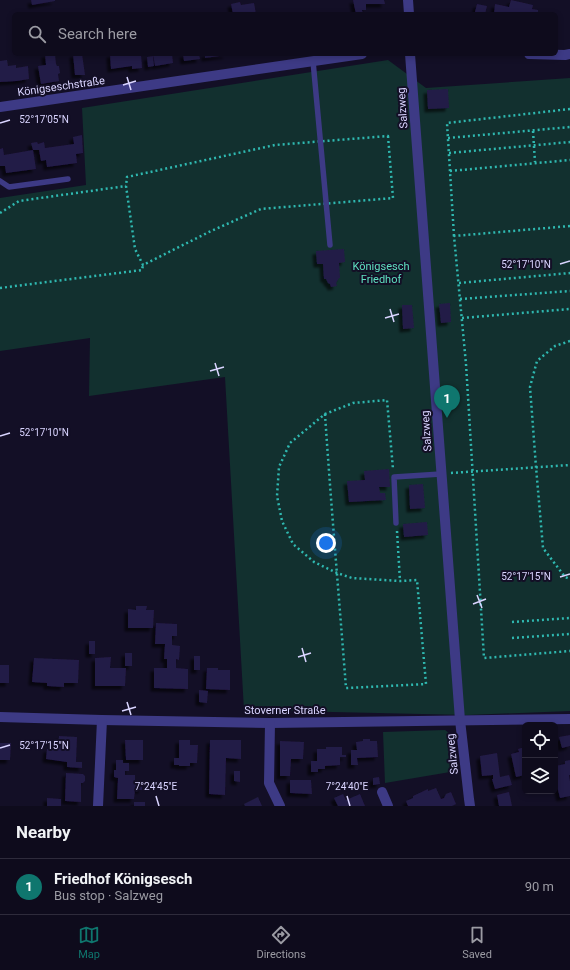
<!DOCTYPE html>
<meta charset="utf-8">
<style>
body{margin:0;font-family:Roboto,sans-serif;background:#1c1929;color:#f1f3f6}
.controls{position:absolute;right:12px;bottom:12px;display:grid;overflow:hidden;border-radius:6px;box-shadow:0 2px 6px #0003}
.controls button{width:36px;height:36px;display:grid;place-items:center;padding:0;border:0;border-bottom:1px solid #2e2b3b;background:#0e0b1c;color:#f1f3f6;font:20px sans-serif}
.you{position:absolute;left:326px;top:543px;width:14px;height:14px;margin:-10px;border:3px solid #fff;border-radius:50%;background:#1a73e8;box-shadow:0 0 0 6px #1a73e833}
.badge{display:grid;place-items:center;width:26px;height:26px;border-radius:50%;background:#0f766e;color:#fff;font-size:13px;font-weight:700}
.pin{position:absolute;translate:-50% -33px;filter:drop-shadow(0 1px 2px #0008)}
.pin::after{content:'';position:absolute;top:21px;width:14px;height:12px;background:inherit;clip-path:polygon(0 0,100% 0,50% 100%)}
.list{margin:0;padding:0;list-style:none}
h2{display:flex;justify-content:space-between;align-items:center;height:52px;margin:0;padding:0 16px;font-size:17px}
h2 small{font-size:13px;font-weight:400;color:#9b9ba3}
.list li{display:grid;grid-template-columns:26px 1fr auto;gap:12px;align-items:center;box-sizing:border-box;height:56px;padding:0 16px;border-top:1px solid #2e2b3b}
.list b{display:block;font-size:15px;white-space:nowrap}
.list p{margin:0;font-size:13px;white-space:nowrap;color:#9b9ba3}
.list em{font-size:13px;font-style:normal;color:#9b9ba3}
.icon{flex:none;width:22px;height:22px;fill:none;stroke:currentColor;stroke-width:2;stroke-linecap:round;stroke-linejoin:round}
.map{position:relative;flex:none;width:570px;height:806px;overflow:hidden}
.search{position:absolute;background:#0e0b1c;box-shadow:0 2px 6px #0003;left:12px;right:12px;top:12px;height:44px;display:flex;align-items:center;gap:10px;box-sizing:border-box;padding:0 14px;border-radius:6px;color:#9b9ba3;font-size:15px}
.sheet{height:108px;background:#0e0b1c}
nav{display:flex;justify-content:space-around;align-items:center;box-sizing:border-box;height:56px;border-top:1px solid #2e2b3b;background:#0e0b1c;font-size:11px;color:#9b9ba3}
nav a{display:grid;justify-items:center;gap:2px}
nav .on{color:#0f766e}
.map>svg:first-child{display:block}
.green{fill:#12302f}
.building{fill:#241b47;filter:url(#shadow)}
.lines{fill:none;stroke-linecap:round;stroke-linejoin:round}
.path{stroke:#2fb8b0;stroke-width:2.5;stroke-dasharray:2 3;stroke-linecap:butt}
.lane{stroke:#3d3a85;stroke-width:5.5}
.street{stroke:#3d3a85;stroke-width:10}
.ticks{fill:none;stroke:#d9d4ff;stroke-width:1.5}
.labels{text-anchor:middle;stroke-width:4;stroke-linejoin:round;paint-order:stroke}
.street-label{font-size:11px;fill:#d9d4ff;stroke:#130f26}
.park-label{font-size:11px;fill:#5fe0c0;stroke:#130f26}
.ticks-label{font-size:10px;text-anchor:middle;fill:#d9d4ff;stroke:#130f26;stroke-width:4;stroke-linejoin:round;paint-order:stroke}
</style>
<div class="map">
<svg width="570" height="806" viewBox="0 0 570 806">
<defs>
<filter id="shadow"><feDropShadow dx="-3.5" dy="3.5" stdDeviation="1" flood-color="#0009"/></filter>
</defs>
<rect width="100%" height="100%" fill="#130f26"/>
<g class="green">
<path d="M388,60L426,88L570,78V711L467,715L244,710L225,377L89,396L90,338L0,351V198L86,185L82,108Z"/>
<path d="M445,730L450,734L455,743L456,771L385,783L383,732Z"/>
</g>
<g class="building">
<path d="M31,0H55V1L32,5Z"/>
<path d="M353,0H384L385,4H366V10H362L363,14H356Z"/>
<path d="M511,0L533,5L532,9L538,10V14H494L495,4L509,7Z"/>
<path d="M240,2L241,5L254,3L256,14H233L231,4Z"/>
<path d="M477,4L487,6L485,14L475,12Z"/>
<path d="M45,54H55L56,64L57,66H59L60,73L58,74L59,81L41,84L38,66L46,65Z"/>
<path d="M73,54H82L85,75H75Z"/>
<path d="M110,54H141L142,68L132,69V66L111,69Z"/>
<path d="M153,54H172L173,63L155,66Z"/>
<path d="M183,54H199L200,59L184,61Z"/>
<path d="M205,54H226L227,55L205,58Z"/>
<path d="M153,56L154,66L148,67L147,57Z"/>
<path d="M7,60L8,66L16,65V68L28,66L29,79L17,81L0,82V61Z"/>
<path d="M448,89L449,108L428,109L427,90Z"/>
<path d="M82,135L83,153L76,154L77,163L47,167L46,160L41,161L39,150H33L36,169L6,173L5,166H0V149L3,148L4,155L33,150L31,143L37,142L38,144L44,142L45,148L74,144L73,137Z"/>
<path d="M344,249L345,262L339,263L340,278H339L336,283L337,286L331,287L330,284L328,283L326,279H324L323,264H317L316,251Z"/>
<path d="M450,303L451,322L441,323L439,304Z"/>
<path d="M402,305H412L414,328L403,329Z"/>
<path d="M389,469L390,487H379L380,493H385L386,500L349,502L347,481L365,480L364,471Z"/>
<path d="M423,484L425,508L410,509L409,485Z"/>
<path d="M427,522L428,535L404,537L403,524Z"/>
<path d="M136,606H147L146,610H154L153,628H128V609L136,610Z"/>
<path d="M156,623L177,624V636H172V645L180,646L179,660L176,659V668L188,669V689L154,688V668H167V659H164L165,644H155Z"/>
<rect x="89" y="641" width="6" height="13"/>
<rect x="125" y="653" width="7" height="13"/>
<rect x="194" y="656" width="6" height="14"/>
<path d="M111,657L110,668H126L125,686H95V658Z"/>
<path d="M34,658L79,660L78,683H64V687L47,686V683L32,682Z"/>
<rect x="0" y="665" width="9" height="18"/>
<path d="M207,668H218V670H230V690L206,689Z"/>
<path d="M199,690L208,691L207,703L199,702Z"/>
<path d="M570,735V746L562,748L559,737Z"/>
<path d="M59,736L77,737L76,762H82V768L67,767V762L46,759L47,749H58Z"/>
<path d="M363,739H370V741H377L378,757L357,758L358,765H351V750H357L356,742L363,741Z"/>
<path d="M125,740H143V760H126Z"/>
<path d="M179,740H190V745H198L197,763H190V766H179V765H174V758H179Z"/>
<path d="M210,740H241V759L226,758L225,795L209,794Z"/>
<path d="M280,741L304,742L303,759H291L290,776H280Z"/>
<path d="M0,743H11L10,760H0Z"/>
<path d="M326,747H342V755H346V757H340V765L325,766V769H318V772H311V761H317V749H326Z"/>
<path d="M525,747V775L516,777L511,754L519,752L518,749Z"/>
<path d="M497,753L500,777L509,775L512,785L495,789L492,779H493V775L482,776L480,756Z"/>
<path d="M116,760H123V763H129V771H125V775H135V781H142V790H135L134,799H117L118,778L114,777V770H116Z"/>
<path d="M570,760V775H569L570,782V796L560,798L557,786H555V766L565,764V761Z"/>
<path d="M234,771H240V782L234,781Z"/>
<path d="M66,773L83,774L85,776V781L83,783H81V802L65,801Z"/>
<path d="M379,777L380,784L373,785V778Z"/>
<path d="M290,780H311L312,794L290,793Z"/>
<path d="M436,788L441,799L444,798L446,794L451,792L456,804L452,806H408L406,801L413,798V796L428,789V791Z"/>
<path d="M509,792L512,806H499L497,795Z"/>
<path d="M343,794L346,800L360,794L365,806H338L334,798Z"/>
<path d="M258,797L262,806H245L244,804Z"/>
<path d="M47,798L61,799V806H47Z"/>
<rect x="134" y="802" width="11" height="4"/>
</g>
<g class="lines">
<g class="path">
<path d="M533,131L535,162"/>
<path d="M388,136L393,198L261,209L211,231L143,265L135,249L126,186L127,177L275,145Z"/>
<path d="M448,138L570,127"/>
<path d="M449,153L570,142"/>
<path d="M450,171L570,160"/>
<path d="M0,213L19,201L126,186"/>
<path d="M570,226L454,236L466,364L484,658L570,651"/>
<path d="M454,236L447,123L570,109"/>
<path d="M459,283L570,273"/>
<path d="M0,288L142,270L143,265"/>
<path d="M460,299L570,291"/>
<path d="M462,318L570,309"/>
<path d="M570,341L555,346L537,361L530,387L536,467L543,548L565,577L570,579"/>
<path d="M325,414C331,505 339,597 346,688L426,684L417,580L400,581L352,578L337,573L314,562L293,544L282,521L277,496L279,467L290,443L325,414L353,403L387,400L393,469"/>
<path d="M451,473L570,465"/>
<path d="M397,531L400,581"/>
<path d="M512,622L570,618"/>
<path d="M512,638L570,634"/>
</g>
<g class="lane">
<path d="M313,61L330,245"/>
<path d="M0,181L9,187L68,179"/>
<path d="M396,523L394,477L441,474"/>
</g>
<g class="street">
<path d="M408,0L409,14"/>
<path d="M410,54L460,720L469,799L470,806"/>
<path d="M529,54L565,55L570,54"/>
<path d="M0,107L362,54"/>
<path d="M0,717L102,720L270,723L570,719"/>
<path d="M270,723L269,783L280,806"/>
<path d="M382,792L388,806"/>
<path d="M98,806L102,720"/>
</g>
</g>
<path class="ticks" d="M127,77L131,90M123,85L136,81M0,123L10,120M560,264L570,261M390,309L394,322M385,318L399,314M215,363L219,376M210,371L224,367M0,436L10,433M560,577L570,574M477,595L482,608M473,604L486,599M302,648L306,662M298,657L311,653M127,702L131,715M122,711L136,707M0,748L10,745M156,796L159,806M347,796L350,806"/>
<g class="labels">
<g class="street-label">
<text transform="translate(61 86) rotate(-8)" y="4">Königseschstraße</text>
<text transform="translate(402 108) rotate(-94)" y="4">Salzweg</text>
<text transform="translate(426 431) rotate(-94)" y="4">Salzweg</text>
<text x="285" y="714">Stoverner Straße</text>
<text transform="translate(452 754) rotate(-96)" y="4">Salzweg</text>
</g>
<g class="park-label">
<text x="381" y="270">Königsesch<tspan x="381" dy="13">Friedhof</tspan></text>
</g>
</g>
<g class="ticks-label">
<text x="44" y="123">52°17'05"N</text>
<text x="526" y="268">52°17'10"N</text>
<text x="44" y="436">52°17'10"N</text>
<text x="526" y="580">52°17'15"N</text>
<text x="44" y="749">52°17'15"N</text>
<text x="156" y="790">7°24'45"E</text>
<text x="347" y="790">7°24'40"E</text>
</g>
</svg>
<div class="controls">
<button><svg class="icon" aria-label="locate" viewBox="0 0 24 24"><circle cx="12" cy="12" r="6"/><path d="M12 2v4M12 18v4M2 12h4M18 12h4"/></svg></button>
<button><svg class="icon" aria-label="layers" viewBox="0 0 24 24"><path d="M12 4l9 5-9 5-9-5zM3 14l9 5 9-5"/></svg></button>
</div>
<div class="you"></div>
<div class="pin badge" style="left:447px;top:418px">1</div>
<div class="search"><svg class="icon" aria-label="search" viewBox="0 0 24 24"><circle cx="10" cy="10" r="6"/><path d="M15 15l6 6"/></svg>Search here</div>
</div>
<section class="sheet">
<h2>Nearby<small></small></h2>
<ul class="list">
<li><span class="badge">1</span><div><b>Friedhof Königsesch</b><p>Bus stop · Salzweg</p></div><em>90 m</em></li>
</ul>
</section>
<nav>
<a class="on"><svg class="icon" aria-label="map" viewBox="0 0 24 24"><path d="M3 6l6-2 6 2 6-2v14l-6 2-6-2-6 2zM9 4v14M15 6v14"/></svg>Map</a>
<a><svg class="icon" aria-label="directions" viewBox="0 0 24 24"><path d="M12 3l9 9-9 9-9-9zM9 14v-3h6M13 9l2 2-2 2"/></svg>Directions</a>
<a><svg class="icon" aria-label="saved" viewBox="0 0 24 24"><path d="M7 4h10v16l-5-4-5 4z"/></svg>Saved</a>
</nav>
